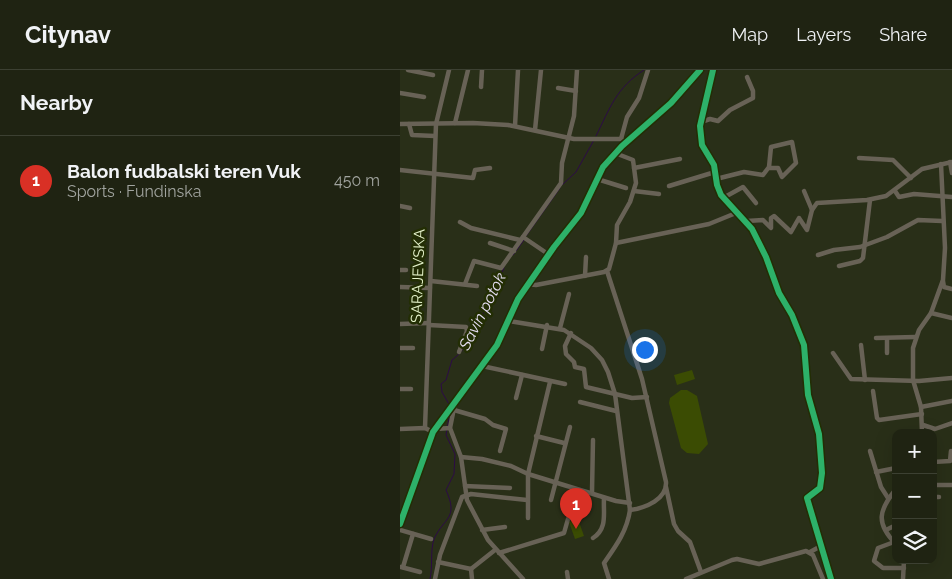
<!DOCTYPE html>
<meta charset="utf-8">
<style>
body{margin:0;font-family:Raleway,sans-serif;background:#2c2f20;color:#f1f3f6}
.controls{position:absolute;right:15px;bottom:15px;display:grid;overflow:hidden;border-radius:10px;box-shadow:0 5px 20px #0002}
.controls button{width:45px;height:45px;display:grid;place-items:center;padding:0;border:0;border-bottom:1px solid #3c4032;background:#1f2312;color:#f1f3f6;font:25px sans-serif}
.you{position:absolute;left:244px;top:279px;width:18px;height:18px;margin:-12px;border:4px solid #fff;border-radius:50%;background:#1a73e8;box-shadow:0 0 0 8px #1a73e833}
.badge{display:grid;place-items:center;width:32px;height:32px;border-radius:50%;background:#d93025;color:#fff;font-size:16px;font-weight:700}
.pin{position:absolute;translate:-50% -41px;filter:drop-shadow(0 1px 2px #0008)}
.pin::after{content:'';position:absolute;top:26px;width:18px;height:15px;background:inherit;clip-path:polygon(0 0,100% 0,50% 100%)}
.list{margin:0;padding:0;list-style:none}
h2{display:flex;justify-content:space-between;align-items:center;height:65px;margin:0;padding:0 20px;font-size:21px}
h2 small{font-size:16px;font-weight:400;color:#a1a49f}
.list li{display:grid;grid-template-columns:32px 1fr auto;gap:15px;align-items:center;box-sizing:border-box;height:90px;padding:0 20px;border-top:1px solid #3c4032}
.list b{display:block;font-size:19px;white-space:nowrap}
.list p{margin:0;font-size:16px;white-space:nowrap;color:#a1a49f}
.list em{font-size:16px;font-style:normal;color:#a1a49f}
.icon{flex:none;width:28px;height:28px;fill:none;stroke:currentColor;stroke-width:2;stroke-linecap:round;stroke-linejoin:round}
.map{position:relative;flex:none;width:552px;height:509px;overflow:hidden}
header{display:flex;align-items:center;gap:30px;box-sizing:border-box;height:70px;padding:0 25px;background:#1f2312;border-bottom:1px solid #3c4032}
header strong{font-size:24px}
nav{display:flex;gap:28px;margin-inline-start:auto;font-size:18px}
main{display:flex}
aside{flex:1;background:#1f2312}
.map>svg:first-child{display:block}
.green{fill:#3b4c03}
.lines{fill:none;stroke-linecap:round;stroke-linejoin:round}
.stream{stroke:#2c0b46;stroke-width:1}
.minor{stroke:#686256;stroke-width:4.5}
.cycleway-casing{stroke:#232e04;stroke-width:9}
.cycleway{stroke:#2db169;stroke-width:6}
.labels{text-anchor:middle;stroke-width:5;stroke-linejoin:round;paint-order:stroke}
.street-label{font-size:15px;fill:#e6f4cc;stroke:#232e04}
.water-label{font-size:16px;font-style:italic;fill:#e8e0f5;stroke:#232e04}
</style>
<header>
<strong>Citynav</strong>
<nav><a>Map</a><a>Layers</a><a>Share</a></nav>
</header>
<main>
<aside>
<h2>Nearby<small></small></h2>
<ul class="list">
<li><span class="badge">1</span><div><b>Balon fudbalski teren Vuk</b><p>Sports · Fundinska</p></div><em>450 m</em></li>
</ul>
</aside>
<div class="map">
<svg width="552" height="509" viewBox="0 0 552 509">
<rect width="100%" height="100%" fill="#292f18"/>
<g class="green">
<path d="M292,300L295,309L277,315L274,305Z"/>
<path d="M281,320H287L297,326L308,374L299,384L287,383L281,378L269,333L270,328Z"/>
<path d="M178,449L184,466L175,469L169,452Z"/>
</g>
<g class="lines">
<g class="stream">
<path d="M196,66C210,38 216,18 244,0"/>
<path d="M162,115L176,102L194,70"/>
<path d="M126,166L160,118"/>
<path d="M113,185L124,170"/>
<path d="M50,336L42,322L41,314L46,310L52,290C72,277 93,221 104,198"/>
<path d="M30,509C33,497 30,481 34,469C44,447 59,449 46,420L54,404L55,384L46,365L50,342"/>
</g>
<g class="minor">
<path d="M8,0L33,5"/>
<path d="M313,0L300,56L302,75L314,95L317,115L321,125L352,159L366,187L379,223L392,245L404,275L408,325L419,364L422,403L420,418L407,428L431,509"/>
<path d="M81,17L82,0"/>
<path d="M158,18L176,21"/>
<path d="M0,23L24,27"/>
<path d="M301,52L310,49L318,51L330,40L353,28V21L347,7"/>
<path d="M55,53L68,0"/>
<path d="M0,54L73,53L108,55L174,69H221L226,72"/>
<path d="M9,54L12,65L35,66"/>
<path d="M115,56L118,0"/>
<path d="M135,60L141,0"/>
<path d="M221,69L227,47L239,28L248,0"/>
<path d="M459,88L493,90L511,108"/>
<path d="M550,92L552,103"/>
<path d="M234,98L280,89"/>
<path d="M0,100L73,108L75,100L90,98"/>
<path d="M197,109L226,118"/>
<path d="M316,109L344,102L363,105L369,97L371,77L392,72L396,93L382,107L378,98H369"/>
<path d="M269,116L315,102"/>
<path d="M234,121L259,124"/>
<path d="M404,121L412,140"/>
<path d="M495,121L499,127L514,124L552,127"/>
<path d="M323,128L343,117L356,133"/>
<path d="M0,136L10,138"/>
<path d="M347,151L363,150L371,158V148L374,146L391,162L399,148L407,160L412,140L417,133L467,130L486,126L522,99L552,92"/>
<path d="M60,152L71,158L120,170"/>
<path d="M123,167L148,184"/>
<path d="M90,173L114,181"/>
<path d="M216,173L309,154L336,143"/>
<path d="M418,185L434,180L460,177L487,167L518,150L542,151"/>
<path d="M439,196L460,191L463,188L470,130"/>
<path d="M0,200H6"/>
<path d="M207,201L242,309L266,412C267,429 246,438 230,440"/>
<path d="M185,206L186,187"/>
<path d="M31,211L77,216"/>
<path d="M543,211L544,217L552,219"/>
<path d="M65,214L74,191L101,198L161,113L162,93L174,46L177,0"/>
<path d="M128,214L136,215L204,202L209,199L216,173L217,155L230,132L236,113L233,90L215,83"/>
<path d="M0,217L30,218"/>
<path d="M531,243L552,248"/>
<path d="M109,251L164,260L191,278L202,290L208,302L215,324L230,440C227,461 216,476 204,493L209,509"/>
<path d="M0,254L29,253"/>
<path d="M29,255L66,257L67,261L59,282"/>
<path d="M160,258L169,224"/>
<path d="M171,263L165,276L166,284L174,292L175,297L184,299L186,317L232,328L247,327"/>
<path d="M476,268L515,267"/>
<path d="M487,269V283"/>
<path d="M461,275L465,310"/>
<path d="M0,278H13"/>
<path d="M142,279L147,255"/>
<path d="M433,283L451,309L519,311L552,308"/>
<path d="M82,296L165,314"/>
<path d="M0,319H11"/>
<path d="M473,321L477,348L479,350L522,344"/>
<path d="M116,328L122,305"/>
<path d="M180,332L216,341"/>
<path d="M55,333L50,358L61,387L67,430L88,470L123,509"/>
<path d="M521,337L552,331"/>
<path d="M54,340L85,349L93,355L106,359L100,381"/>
<path d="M523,355L535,359L552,353"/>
<path d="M25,358L36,54L49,0"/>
<path d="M0,359L25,358L33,362"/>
<path d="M35,359L50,358"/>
<path d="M522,363L521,337L513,310V278L519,260L531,243L543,210L545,178L541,94"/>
<path d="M136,366L164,373"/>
<path d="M470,381L481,417L488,428"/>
<path d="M61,387L82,389L111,396L128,404L216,431L230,433"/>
<path d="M533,392L550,391L551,381"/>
<path d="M476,402L496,398"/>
<path d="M533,415H552"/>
<path d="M65,416L110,418"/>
<path d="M266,417L274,454L278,461L290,472L301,502"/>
<path d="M496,419C479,440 475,453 496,474"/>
<path d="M192,422L193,370"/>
<path d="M533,427H539"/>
<path d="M151,430L170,357"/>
<path d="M128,448V404L150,312"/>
<path d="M0,454L33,362L97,275L118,229L154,177L181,143L203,97L222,76L271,33L300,0"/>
<path d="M0,460L31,469"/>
<path d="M82,460L105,457"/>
<path d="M486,460L496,455"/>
<path d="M193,468C208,458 203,443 204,428"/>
<path d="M494,472L478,478L474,491L483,498H504"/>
<path d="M410,482L421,476"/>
<path d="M99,483L164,463L168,449L176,444"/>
<path d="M38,492L71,499L95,480"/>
<path d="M1,497L20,502"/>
<path d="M3,497L13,464"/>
<path d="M71,499L72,509"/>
<path d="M167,502L168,509"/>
<path d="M35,509L40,485L62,427L71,424L127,430"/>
<path d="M286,509L332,490L337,489L359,494L406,481L413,485L423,509"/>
<path d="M503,509L504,490"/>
</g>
<g class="cycleway-casing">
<g id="cycleway">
<path d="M313,0L300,56L302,75L314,95L317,115L321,125L352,159L366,187L379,223L392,245L404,275L408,325L419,364L422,403L420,418L407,428L431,509"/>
<path d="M0,454L33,362L97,275L118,229L154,177L181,143L203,97L222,76L271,33L300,0"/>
</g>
</g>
<use href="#cycleway" class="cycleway"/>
</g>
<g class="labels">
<g class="street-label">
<text transform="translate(18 206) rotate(-88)" y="5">SARAJEVSKA</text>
</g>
<g class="water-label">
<text transform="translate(82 241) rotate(-63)" y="6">Savin potok</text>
</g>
</g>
</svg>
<div class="controls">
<button>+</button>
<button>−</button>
<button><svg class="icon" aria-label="layers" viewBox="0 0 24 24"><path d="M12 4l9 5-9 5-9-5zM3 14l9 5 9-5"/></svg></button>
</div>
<div class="you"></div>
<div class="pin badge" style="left:176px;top:459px">1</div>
</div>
</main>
